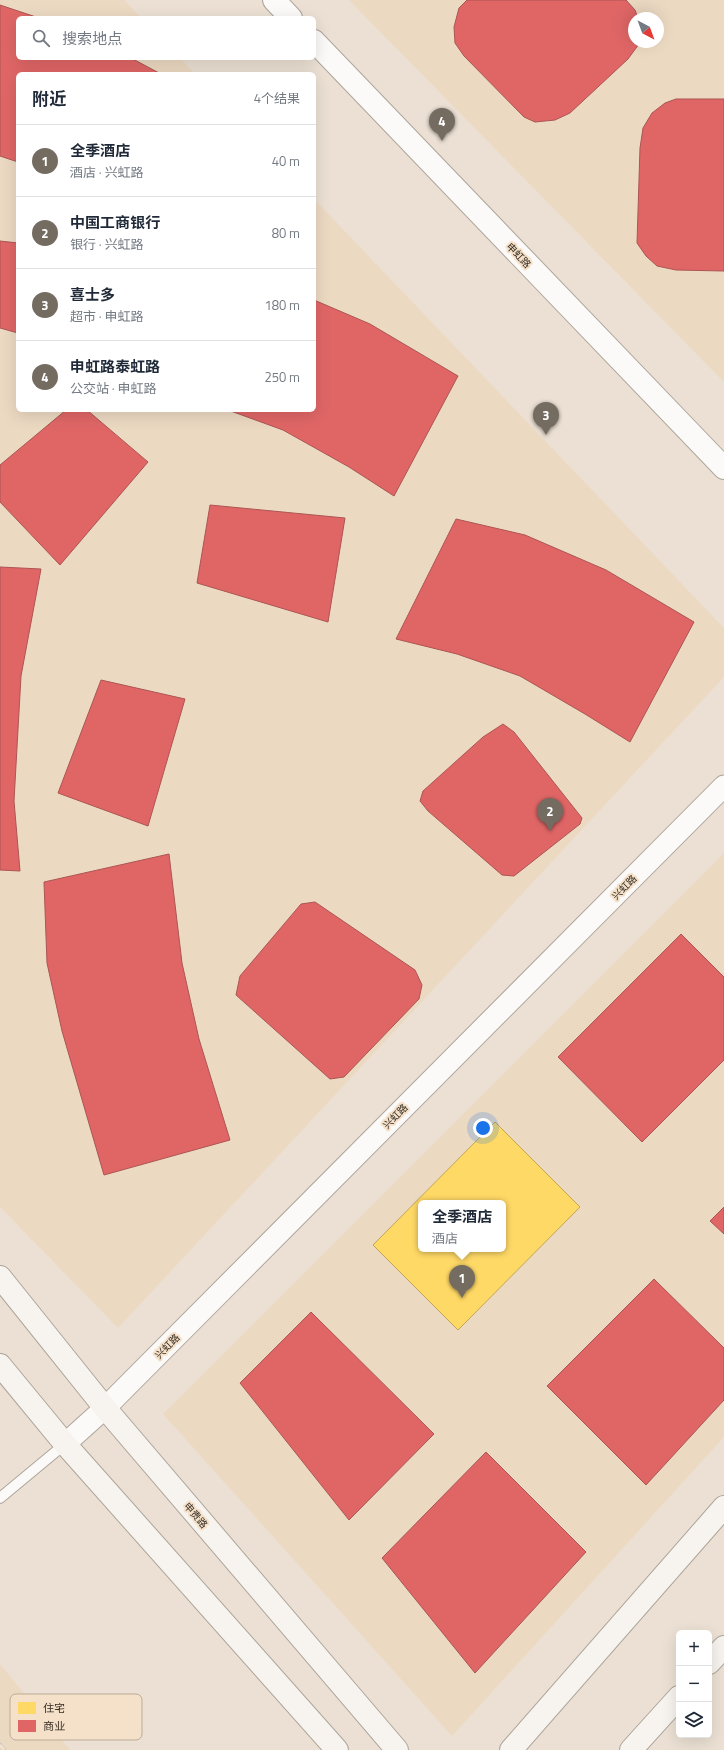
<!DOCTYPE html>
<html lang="zh">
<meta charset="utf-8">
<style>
body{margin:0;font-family:"Titillium Web","Noto Sans SC",sans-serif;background:#f2f2f3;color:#1f2937}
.controls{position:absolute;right:12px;bottom:12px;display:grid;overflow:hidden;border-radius:6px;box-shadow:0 4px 16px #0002}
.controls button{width:36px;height:36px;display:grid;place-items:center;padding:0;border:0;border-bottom:1px solid #e0e1e3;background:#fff;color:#1f2937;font:20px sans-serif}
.compass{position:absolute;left:628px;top:12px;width:36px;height:36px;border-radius:50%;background:#fff;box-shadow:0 4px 16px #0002;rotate:139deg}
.you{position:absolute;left:483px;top:1128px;width:14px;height:14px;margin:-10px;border:3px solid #fff;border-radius:50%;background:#1a73e8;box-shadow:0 0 0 6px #1a73e833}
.badge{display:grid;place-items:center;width:26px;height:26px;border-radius:50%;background:#746b61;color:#fff;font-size:13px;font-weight:700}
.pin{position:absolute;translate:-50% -33px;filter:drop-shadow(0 1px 2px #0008)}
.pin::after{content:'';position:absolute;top:21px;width:14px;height:12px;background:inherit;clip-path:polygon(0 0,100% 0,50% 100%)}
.popup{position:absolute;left:418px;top:1200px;width:88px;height:52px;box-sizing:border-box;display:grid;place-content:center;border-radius:6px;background:#fff;filter:drop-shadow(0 1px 3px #0005);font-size:13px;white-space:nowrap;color:#747a83}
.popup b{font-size:15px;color:#1f2937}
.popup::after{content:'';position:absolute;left:50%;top:100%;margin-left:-8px;border:8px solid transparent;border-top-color:#fff}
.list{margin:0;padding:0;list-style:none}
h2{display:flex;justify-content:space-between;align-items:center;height:52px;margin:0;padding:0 16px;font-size:17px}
h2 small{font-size:13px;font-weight:400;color:#747a83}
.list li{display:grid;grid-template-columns:26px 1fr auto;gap:12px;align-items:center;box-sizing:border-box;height:72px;padding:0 16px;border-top:1px solid #e0e1e3}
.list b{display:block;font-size:15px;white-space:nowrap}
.list p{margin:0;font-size:13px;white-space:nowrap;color:#747a83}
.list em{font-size:13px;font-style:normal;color:#747a83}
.icon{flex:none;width:22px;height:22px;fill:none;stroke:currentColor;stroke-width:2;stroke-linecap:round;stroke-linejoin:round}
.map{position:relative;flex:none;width:724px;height:1750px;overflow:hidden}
.search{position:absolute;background:#fff;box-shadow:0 4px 16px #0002;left:16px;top:16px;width:300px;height:44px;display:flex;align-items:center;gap:10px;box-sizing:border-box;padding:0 14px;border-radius:6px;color:#747a83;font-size:15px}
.panel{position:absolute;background:#fff;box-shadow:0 4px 16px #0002;left:16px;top:72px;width:300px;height:340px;border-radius:6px}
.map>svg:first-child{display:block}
.built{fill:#ecd9c2;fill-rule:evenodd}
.homes{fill:#ffd966;stroke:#c2a552;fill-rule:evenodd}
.shops{fill:#e06666;stroke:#ac5552}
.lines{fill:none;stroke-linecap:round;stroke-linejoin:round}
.service-casing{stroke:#ada59b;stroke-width:12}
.minor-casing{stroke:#ada59b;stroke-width:23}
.tertiary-casing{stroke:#ada59b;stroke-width:24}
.secondary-casing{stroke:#ada59b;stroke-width:24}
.service{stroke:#fcfaf8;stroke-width:10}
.minor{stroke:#fcfaf8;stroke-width:21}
.tertiary{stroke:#fcfaf8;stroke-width:22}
.secondary{stroke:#f7f3ee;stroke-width:22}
.rail-casing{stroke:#cccac6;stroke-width:4.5}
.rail{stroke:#f5e1c9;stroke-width:3;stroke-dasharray:9;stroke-linecap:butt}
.labels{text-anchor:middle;stroke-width:4;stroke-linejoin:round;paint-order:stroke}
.street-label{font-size:10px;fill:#342c23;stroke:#f5e1c9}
.key{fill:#f5e1c9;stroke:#bbab97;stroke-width:1}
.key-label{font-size:11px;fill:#342c23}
</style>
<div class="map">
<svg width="724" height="1750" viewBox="0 0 724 1750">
<rect width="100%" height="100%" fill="#ebe0d3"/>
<g class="built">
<path d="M0,0H124L141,18H18V58H180L195,74H18V410H314V199L724,628V677L118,1328L0,1207Z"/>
<path d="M349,0H724V382ZM634,18H658V42H634Z"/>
<path d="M724,853V1437L452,1736L163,1414ZM421,1203H503V1249H421Z"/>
<path d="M0,1664L70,1750H0Z"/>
</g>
<path class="homes" d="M495,1122L580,1207L458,1330L373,1245ZM421,1203H503V1249H421Z"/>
<g class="shops">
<path d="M467,0H626L635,10L638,18H634V42H640L639,44L628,59L570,113L555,120L535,122L524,117L464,56L455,43L454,27L459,8Z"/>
<path d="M0,5L39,18H18V58H131L161,74H18V162L0,156Z"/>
<path d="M676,99H724V271L676,270L657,266L646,256L637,243L640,148L643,128L652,113L665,103Z"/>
<path d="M0,241L18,243V333L0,328Z"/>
<path d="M314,300L370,324L458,376L394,496L349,467L283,430L228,410H314Z"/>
<path d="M66,410H87L148,462L60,565L0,502V465Z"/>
<path d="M210,505L345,518L328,622L197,583Z"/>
<path d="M456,519L525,535L606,570L694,622L630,742L585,714L520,676L457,654L396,639Z"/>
<path d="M0,567L41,569L21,676L14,801L20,871L0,870Z"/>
<path d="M101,680L185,699L148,826L58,793Z"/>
<path d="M503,724L514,732L582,818L580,824L514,876L502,875L428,811L420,801L423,791L483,737Z"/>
<path d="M169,854L182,963L199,1039L230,1140L104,1175L62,1031L47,963L44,882Z"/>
<path d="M315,902L415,970L422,985L419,999L344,1077L330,1079L236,995L240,976L301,904Z"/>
<path d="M681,934L724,977V1060L642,1142L558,1057Z"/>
<path d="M724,1207V1234L710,1221Z"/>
<path d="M654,1279L724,1348V1400L646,1485L547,1386Z"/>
<path d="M311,1312L434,1434L349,1520L240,1383Z"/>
<path d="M486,1452L586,1552L475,1673L382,1558Z"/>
</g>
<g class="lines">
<g class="service-casing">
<path id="service" d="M0,1498L65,1444"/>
</g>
<g class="minor-casing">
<path id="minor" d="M65,1444L105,1408L724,786"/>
</g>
<g class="tertiary-casing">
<g id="tertiary">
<path d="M274,0L291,18"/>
<path d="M314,41L724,468"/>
</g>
</g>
<g class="secondary-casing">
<g id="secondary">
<path d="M0,1277L105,1408L397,1750"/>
<path d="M0,1365L65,1444L337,1750"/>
<path d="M709,1663L724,1647"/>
<path d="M511,1750L724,1507"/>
<path d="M631,1750L679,1697"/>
</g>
</g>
<use href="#service" class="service"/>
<use href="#minor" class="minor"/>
<use href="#tertiary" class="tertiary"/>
<use href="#secondary" class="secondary"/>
<g class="rail-casing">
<path id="rail" d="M0,1745L4,1750"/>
</g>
<use href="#rail" class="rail"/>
</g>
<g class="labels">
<g class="street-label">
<text transform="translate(519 255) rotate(46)" y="4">申虹路</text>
<text transform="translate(624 887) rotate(-45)" y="4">兴虹路</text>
<text transform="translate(395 1116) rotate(-45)" y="4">兴虹路</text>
<text transform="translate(167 1346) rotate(-45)" y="4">兴虹路</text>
<text transform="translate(196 1515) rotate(49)" y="4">申贵路</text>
</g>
</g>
<rect x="10" y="1694" width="132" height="46" rx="6" class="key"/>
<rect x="18" y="1702" width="18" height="12" fill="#ffd966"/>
<rect x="18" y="1720" width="18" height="12" fill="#e06666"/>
<g class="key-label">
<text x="43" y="1712">住宅</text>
<text x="43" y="1730">商业</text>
</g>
</svg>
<div class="controls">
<button>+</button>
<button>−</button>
<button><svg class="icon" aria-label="layers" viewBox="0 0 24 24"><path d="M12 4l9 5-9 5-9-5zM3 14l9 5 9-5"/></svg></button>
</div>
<svg class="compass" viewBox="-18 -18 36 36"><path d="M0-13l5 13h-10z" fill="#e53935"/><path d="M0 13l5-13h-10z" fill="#747a83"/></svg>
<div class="you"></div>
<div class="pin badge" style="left:462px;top:1298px">1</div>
<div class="popup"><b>全季酒店</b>酒店</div>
<div class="pin badge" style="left:550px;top:831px">2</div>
<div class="pin badge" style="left:546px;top:435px">3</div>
<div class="pin badge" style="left:442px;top:141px">4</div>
<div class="search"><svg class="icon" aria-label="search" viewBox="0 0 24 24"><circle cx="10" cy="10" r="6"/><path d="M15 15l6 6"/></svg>搜索地点</div>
<section class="panel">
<h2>附近<small>4个结果</small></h2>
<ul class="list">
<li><span class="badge">1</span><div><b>全季酒店</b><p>酒店 · 兴虹路</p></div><em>40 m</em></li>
<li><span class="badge">2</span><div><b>中国工商银行</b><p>银行 · 兴虹路</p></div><em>80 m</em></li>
<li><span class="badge">3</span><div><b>喜士多</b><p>超市 · 申虹路</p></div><em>180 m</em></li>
<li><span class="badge">4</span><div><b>申虹路泰虹路</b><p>公交站 · 申虹路</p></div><em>250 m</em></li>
</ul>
</section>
</div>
